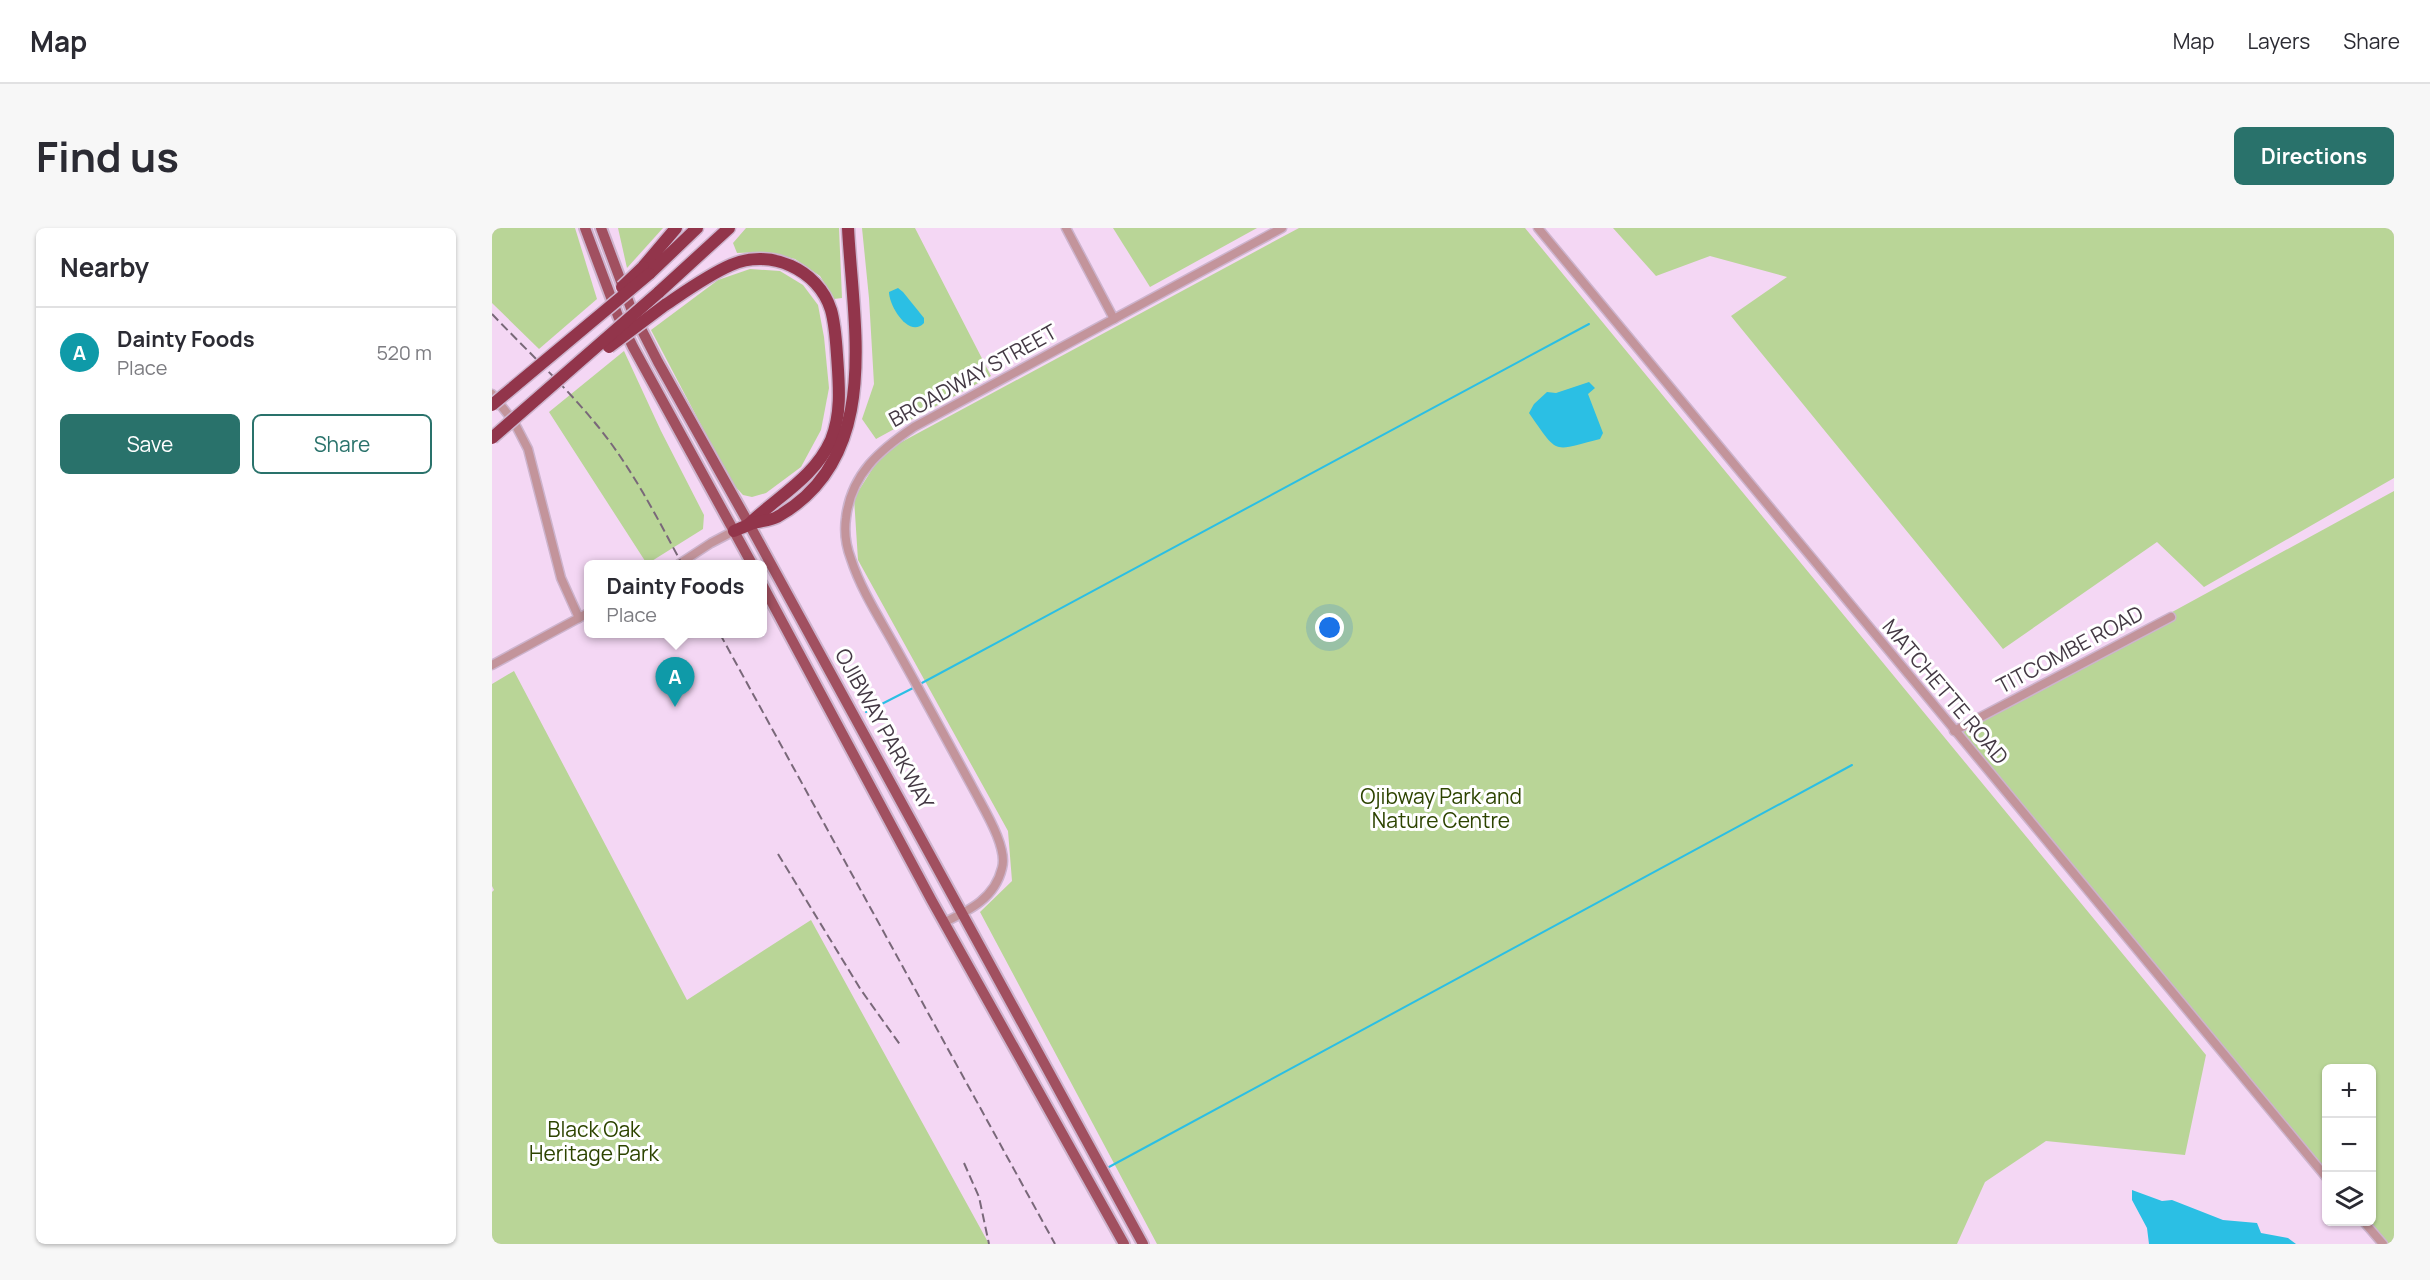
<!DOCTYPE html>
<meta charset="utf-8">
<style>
body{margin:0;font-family:Manrope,sans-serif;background:#f7f7f7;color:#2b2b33}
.controls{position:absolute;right:18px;bottom:18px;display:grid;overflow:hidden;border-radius:9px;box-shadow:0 2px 4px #0004}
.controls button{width:54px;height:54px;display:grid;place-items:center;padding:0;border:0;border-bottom:2px solid #e1e1e2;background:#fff;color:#2b2b33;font:30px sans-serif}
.you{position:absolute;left:838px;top:400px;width:21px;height:21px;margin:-15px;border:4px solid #fff;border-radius:50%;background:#1a73e8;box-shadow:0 0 0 9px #1a73e833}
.badge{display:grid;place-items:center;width:39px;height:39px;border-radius:50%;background:#29726b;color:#fff;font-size:20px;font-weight:700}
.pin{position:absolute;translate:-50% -50px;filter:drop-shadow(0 2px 3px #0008)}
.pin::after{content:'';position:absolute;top:32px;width:21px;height:18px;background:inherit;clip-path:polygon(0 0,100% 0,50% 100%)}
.popup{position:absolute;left:92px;top:332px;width:183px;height:78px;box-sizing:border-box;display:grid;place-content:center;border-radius:9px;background:#fff;filter:drop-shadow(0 2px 4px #0005);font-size:20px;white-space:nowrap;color:#7c7c81}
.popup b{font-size:22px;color:#2b2b33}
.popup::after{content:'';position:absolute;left:50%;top:100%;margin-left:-12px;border:12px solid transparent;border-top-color:#fff}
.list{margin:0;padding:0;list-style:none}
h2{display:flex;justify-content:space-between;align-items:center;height:78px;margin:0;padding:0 24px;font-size:26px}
h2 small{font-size:20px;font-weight:400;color:#7c7c81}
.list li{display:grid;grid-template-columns:39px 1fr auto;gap:18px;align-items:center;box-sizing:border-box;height:90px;padding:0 24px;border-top:2px solid #e1e1e2}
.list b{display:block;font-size:22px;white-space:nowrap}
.list p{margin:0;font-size:20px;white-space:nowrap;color:#7c7c81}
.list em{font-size:20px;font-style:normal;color:#7c7c81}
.actions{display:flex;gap:12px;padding:18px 24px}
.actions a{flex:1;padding:14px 0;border:2px solid #29726b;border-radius:9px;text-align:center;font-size:21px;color:#29726b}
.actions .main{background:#29726b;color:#fff}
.icon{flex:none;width:33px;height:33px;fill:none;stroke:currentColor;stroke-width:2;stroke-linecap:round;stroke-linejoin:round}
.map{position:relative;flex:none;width:1902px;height:1016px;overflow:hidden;border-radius:9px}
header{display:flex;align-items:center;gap:36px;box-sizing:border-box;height:84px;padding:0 30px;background:#fff;border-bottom:2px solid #e1e1e2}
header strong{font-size:28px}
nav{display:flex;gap:33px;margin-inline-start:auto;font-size:21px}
.intro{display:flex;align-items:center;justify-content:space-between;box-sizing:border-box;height:144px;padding:0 36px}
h1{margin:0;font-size:42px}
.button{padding:15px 27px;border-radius:9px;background:#29726b;color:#fff;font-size:21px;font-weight:700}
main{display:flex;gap:36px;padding:0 36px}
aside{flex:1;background:#fff;border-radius:9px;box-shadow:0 2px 4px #0004}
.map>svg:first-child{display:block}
.green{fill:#b9d597}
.water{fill:#2bbfe4}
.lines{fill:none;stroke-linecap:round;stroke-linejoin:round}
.stream{stroke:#2bbfe4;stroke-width:2}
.minor-casing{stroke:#cdb4cd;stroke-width:11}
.major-casing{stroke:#cdb4cd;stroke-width:14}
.highway-casing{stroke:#cdb4cd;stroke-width:15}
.minor{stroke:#c3949b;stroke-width:8}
.major{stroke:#a15060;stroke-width:10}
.highway{stroke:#92354b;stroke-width:12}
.rail{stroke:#796879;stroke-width:2;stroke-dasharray:9 4.5;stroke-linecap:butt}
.highway-bridge-casing{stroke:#cdb4cd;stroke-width:15;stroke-linecap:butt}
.highway-bridge{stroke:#92354b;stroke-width:12}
.labels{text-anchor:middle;stroke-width:6;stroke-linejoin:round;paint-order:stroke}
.street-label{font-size:21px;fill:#443944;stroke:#fff}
.park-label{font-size:21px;fill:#2d4400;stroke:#fff}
</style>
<header>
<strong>Map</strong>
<nav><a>Map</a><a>Layers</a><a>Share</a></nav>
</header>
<div class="intro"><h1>Find us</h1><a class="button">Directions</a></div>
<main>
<aside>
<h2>Nearby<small></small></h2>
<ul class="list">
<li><span class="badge" style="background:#0f9aa8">A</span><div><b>Dainty Foods</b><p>Place</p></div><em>520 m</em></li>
</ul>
<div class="actions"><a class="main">Save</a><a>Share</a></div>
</aside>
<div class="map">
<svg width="1902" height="1016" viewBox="0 0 1902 1016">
<rect width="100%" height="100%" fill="#f4d7f4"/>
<g class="green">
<path d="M0,0H83L105,71L47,121L0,75Z"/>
<path d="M126,0H171L135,40Z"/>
<path d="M254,0H347L350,70L342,71L328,48L303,31L274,24L245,25L241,15Z"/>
<path d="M370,0H423L499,148L384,211L370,191L382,156L377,70Z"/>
<path d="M621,0H765L658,59Z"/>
<path d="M807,0H1033L1714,827L1693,927L1554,913L1493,954L1465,1016H665L488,684L520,653L516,603L366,332L362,270L391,224Z"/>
<path d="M1121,0H1902V250L1712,359L1665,314L1511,421L1239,88L1295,49L1218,28L1164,48Z"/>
<path d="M258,41L288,43L311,57L326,77L332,109L337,160L329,202L309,239L274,265L260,269L251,267L239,254L159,102L226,52Z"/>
<path d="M132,123L169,203L212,287L211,301L155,336L57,184Z"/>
<path d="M1902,263V1016H1894L1875,994H1880V840H1834V946L1462,503Z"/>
<path d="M22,443L195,772L319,692L497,1016H0V664L2,662L0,658V456Z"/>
</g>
<g class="water">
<path d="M406,60L411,64L432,90V95C417,111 397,78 397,64Z"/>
<path d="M1097,154L1103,160L1096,166L1111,205L1108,211C1060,223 1067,228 1037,185L1042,176L1055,164L1064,165Z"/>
<path d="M1640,962L1670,973L1680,972L1731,992L1765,995L1769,1005L1796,1010L1804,1016H1657L1655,1000L1640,972Z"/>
</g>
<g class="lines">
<g class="stream">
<path d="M428,456L1097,96"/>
<path d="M374,484L423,459"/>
<path d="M617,939L1360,537"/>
</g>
<g class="minor-casing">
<g id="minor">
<path d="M574,0L622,91"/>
<path d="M1046,0L1834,949"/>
<path d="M0,166L22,194L36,221L69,350L87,390"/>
<path d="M187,336L219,315L242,303"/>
<path d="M0,437L96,385"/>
<path d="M1462,503L1679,389"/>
<path d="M453,694C478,682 503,670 510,640C516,620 493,583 483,564C457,516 431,468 404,420C388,391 369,362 359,331C354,318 352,304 354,290C359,246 388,222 422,199L790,0"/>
<path d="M1872,994L1891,1016"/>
</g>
</g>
<g class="major-casing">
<g id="major">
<path d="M93,0L126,88L141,119L260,336"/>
<path d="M109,0L140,83L166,134L257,296L651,1016"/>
<path d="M270,356L440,673L632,1016"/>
</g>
</g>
<g class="highway-casing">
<g id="highway">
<path d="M151,39L184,0"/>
<path d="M157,46L205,0"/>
<path d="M166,65L237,0"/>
<path d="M173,77C194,63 216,47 239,37C278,20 326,41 339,82C343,96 344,112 345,127C347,156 350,185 339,212C322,250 286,268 257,296"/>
<path d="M242,303C247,301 253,298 259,296C267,293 277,293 285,289C391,230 361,99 356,0"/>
</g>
</g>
<use href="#minor" class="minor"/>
<use href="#major" class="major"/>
<use href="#highway" class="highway"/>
<g class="rail">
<path d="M0,86C40,128 84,168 118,214C146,252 168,295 190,336"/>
<path d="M228,406L563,1016"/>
<path d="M286,626L369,762L409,818"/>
<path d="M472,935L487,969L497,1016"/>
</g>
<g class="highway-bridge-casing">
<g id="highway-bridge">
<path d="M130,59L151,39"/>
<path d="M117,119L173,77"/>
<path d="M0,177L157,46"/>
<path d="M0,210L166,65"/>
</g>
</g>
<use href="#highway-bridge" class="highway-bridge"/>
</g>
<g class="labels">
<g class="street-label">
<text transform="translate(481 148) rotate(-29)" y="7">BROADWAY STREET</text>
<text transform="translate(1578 422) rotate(-28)" y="7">TITCOMBE ROAD</text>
<text transform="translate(1453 464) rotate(50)" y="7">MATCHETTE ROAD</text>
<text transform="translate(392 501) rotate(61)" y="7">OJIBWAY PARKWAY</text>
</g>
<g class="park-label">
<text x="949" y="576">Ojibway Park and<tspan x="949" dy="24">Nature Centre</tspan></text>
<text x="102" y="909">Black Oak<tspan x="102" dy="24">Heritage Park</tspan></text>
</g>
</g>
</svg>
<div class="controls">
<button>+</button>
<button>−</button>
<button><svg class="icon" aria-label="layers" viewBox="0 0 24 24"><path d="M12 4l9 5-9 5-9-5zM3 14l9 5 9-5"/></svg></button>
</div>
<div class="you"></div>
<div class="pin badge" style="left:183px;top:479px;background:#0f9aa8">A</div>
<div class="popup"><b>Dainty Foods</b>Place</div>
</div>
</main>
